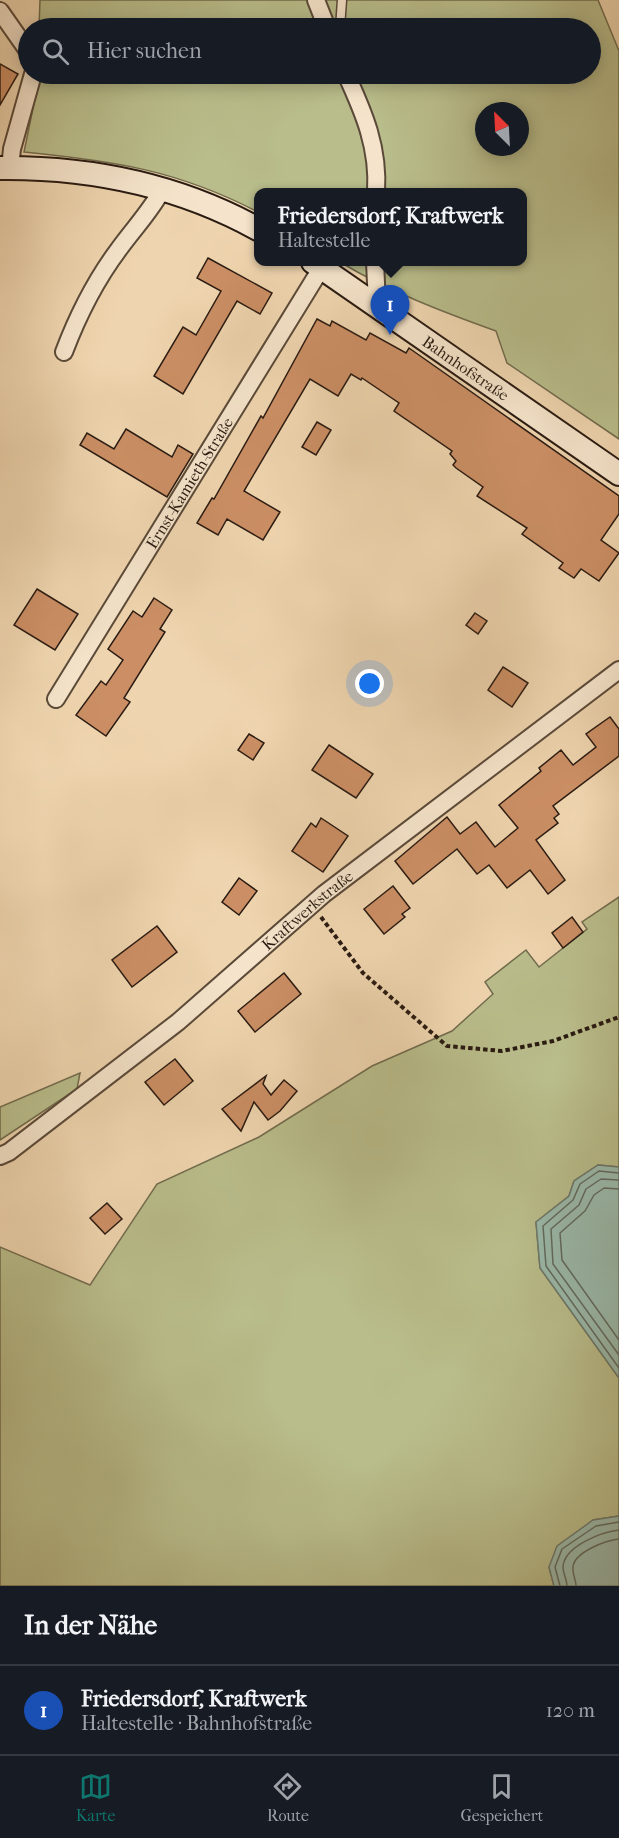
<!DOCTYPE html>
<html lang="de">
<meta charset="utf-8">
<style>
body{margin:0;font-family:"IM FELL French Canon",serif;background:#242831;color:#f1f3f6}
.compass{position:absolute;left:475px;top:102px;width:54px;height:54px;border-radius:50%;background:#171b24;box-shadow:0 3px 15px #0003;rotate:336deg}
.you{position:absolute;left:370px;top:684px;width:21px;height:21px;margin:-15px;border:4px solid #fff;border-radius:50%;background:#1a73e8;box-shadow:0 0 0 9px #1a73e833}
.badge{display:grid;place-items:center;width:39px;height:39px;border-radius:50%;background:#0f766e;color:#fff;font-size:20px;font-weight:700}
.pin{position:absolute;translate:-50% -50px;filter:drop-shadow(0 2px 3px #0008)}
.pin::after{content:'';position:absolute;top:32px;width:21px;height:18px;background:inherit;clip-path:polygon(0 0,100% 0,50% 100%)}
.popup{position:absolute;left:254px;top:188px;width:273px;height:78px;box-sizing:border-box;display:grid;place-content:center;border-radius:12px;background:#171b24;filter:drop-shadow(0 2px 4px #0005);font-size:20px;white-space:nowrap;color:#9ea1a6}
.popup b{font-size:22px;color:#f1f3f6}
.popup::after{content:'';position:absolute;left:50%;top:100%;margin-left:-12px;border:12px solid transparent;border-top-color:#171b24}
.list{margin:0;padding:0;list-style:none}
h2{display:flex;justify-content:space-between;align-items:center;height:78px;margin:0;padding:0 24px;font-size:26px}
h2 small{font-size:20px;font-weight:400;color:#9ea1a6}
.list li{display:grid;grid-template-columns:39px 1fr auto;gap:18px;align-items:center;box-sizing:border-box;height:90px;padding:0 24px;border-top:2px solid #363941}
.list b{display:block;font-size:22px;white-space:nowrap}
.list p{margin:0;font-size:20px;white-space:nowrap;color:#9ea1a6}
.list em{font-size:20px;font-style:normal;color:#9ea1a6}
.icon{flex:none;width:33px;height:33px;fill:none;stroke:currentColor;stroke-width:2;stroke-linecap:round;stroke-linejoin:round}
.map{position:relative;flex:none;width:619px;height:1586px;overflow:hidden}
.search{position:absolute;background:#171b24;box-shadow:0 3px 15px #0003;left:18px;right:18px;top:18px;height:66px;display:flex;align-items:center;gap:15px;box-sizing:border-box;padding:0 21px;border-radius:33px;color:#9ea1a6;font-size:22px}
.sheet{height:168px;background:#171b24}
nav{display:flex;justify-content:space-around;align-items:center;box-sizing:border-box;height:84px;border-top:2px solid #363941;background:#171b24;font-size:16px;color:#9ea1a6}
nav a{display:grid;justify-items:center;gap:3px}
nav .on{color:#0f766e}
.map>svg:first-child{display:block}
.green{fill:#b9bd8b;stroke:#726c4e;stroke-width:1.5;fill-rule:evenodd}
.water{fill:#9ab9aa;stroke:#6d7a6d;stroke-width:1.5}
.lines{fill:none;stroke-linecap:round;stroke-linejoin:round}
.shore{stroke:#626a5e;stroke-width:1.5}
.building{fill:#cc8f65;stroke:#2a1b12;stroke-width:1.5}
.lane-casing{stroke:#5b4a39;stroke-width:11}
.street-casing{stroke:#5b4a39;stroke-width:20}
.secondary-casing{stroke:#2a1b12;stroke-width:26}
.path{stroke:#2a1b12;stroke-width:4;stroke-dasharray:4.5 3;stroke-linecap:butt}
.lane{stroke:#f5e4cb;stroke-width:8}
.street{stroke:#f5e4cb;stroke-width:16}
.secondary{stroke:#f5e4cb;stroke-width:22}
.labels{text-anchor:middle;stroke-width:5;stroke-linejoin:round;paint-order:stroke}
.street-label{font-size:16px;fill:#2a1b12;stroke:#f5e4cb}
</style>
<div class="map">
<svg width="619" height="1586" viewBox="0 0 619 1586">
<rect width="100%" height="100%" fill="#efd5af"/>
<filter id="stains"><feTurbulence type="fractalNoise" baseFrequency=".00333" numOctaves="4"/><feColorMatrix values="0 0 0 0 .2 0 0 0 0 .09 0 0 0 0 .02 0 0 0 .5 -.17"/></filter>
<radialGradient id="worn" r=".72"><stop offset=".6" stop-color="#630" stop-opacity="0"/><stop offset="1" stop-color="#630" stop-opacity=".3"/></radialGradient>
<g class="green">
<path d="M40,0H598L619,51V439L507,363L496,331C443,312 388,291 340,262H522V192H258V212C177,170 114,161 24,152L40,74H590V28H39ZM484,111H520V147H484Z"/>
<path d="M619,897V1167L598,1165L574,1181L569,1196L536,1222L540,1268L619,1378V1516L593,1520L549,1567L554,1586H0V1247L90,1285L157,1184L259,1137L372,1066L452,1031L493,994L485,982L526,950L539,967L587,929L582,922Z"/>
<path d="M80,1073L77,1089L0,1140V1107Z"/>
</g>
<g class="water">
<path d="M598,1165L619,1167V1378L540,1268L536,1222L569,1196L574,1181Z"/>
<path d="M619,1516V1586H554L549,1567L557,1546L593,1520Z"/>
</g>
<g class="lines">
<g class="shore">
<path d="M619,1173L599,1171L580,1184L573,1200L543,1226L546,1266L619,1368"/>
<path d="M619,1180L601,1179L586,1189L579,1205L551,1229L553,1264L619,1355"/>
<path d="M619,1189L604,1188L594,1195L585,1211L560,1233L562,1260L619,1340"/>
<path d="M560,1586L555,1567L562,1549L596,1526L619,1522"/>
<path d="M567,1586C567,1580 563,1573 563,1567C564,1546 602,1532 619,1530"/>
<path d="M576,1586C576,1580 572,1573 573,1567C574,1552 607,1540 619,1539"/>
</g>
</g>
<g class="building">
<path d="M0,64L18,74L0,105Z"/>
<path d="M208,258L272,293L260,314L237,301L183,394L154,376L183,327L196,335L221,291L197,278Z"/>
<path d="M317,319L330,326L332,321L366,340L370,333L406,353L409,348L619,496V514L601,540L619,553L599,581L581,569L574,578L559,568L563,563L522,534L527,528L477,496L483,487L456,468L453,465L456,461L450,454L452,451L394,411L399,403L362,378L361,380L351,374L338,396L310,379L244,491L280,512L263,540L227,519L218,535L197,523L212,498L214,499L261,416L263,418Z"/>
<path d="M317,422L331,430L316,455L302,447Z"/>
<path d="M126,429L172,457L178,445L193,454L167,497L80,445L87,433L114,449Z"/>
<path d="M37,589L78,614L55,650L14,625Z"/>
<path d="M154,598L172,610L160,629L165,632L124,698L130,702L106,736L76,715L101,681L106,685L123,660L108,649L133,611L142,617Z"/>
<path d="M475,613L487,621L478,634L466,625Z"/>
<path d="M503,667L528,683L512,707L488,690Z"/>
<path d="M610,717L619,729V756L553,806L559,814L554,818L558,823L536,840L565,880L548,894L530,870L507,888L489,865L477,874L457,849L413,884L395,861L447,817L460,834L476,822L495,847L518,828L499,805L541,771L539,768L561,750L573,765L596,747L586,734Z"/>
<path d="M249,734L264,743L253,760L238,750Z"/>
<path d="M329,745L373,774L356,798L312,770Z"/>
<path d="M321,818L348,836L323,872L292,851L311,823L316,827Z"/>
<path d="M239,878L257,891L239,915L222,902Z"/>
<path d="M393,886L410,908L402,914L405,917L384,934L364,909Z"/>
<path d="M572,917L583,932L563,948L552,933Z"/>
<path d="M157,926L177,952L132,987L112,960Z"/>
<path d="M284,973L301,994L255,1032L238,1011Z"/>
<path d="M175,1059L193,1081L164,1105L145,1082Z"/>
<path d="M266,1076L263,1084L271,1095L284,1080L297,1091L280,1111L268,1120L254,1102L241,1131L222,1109Z"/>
<path d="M107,1203L122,1219L105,1234L90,1218Z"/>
</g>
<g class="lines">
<g class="lane-casing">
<path id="lane" d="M340,28L342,0"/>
</g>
<g class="street-casing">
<g id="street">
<path d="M316,0L327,28"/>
<path d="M0,11L28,51"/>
<path d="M346,74C364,113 379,148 376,192"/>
<path d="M10,168L12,149L33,74"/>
<path d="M375,262L377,304"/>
<path d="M64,352C78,315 95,281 119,249C134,228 151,211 163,188"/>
<path id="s1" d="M56,699L322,267"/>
<path id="s2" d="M0,1156L9,1152L178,1022L324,894L619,670"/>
</g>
</g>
<g class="secondary-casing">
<g id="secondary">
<path d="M0,168C91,167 178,185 258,229"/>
<path id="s3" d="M313,262L619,474"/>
</g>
</g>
<path class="path" d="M321,917L363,973L447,1046L502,1051L553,1041L619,1017"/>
<use href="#lane" class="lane"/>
<use href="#street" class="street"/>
<use href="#secondary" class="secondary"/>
</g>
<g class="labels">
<g class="street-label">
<text dy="6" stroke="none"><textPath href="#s3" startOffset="186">Bahnhofstraße</textPath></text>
<text dy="6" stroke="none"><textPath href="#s1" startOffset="254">Ernst-Kamieth-Straße</textPath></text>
<text dy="6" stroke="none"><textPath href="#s2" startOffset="394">Kraftwerkstraße</textPath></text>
</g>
</g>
<rect width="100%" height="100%" filter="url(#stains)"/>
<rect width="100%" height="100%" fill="url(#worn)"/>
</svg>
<svg class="compass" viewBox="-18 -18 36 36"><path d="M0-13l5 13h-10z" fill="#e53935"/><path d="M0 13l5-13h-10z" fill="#9ea1a6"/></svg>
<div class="you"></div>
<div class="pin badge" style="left:390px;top:335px;background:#1a4fb4">1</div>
<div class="popup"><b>Friedersdorf, Kraftwerk</b>Haltestelle</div>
<div class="search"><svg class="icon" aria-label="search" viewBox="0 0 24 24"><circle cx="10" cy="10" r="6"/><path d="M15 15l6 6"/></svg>Hier suchen</div>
</div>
<section class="sheet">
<h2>In der Nähe<small></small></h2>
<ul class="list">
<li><span class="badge" style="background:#1a4fb4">1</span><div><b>Friedersdorf, Kraftwerk</b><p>Haltestelle · Bahnhofstraße</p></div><em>120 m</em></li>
</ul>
</section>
<nav>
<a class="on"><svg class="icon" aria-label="map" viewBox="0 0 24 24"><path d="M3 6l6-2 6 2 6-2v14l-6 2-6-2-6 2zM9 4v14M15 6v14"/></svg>Karte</a>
<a><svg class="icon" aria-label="directions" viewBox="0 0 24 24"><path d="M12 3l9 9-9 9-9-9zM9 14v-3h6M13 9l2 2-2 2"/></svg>Route</a>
<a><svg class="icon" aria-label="saved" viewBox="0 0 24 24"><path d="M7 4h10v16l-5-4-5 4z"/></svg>Gespeichert</a>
</nav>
